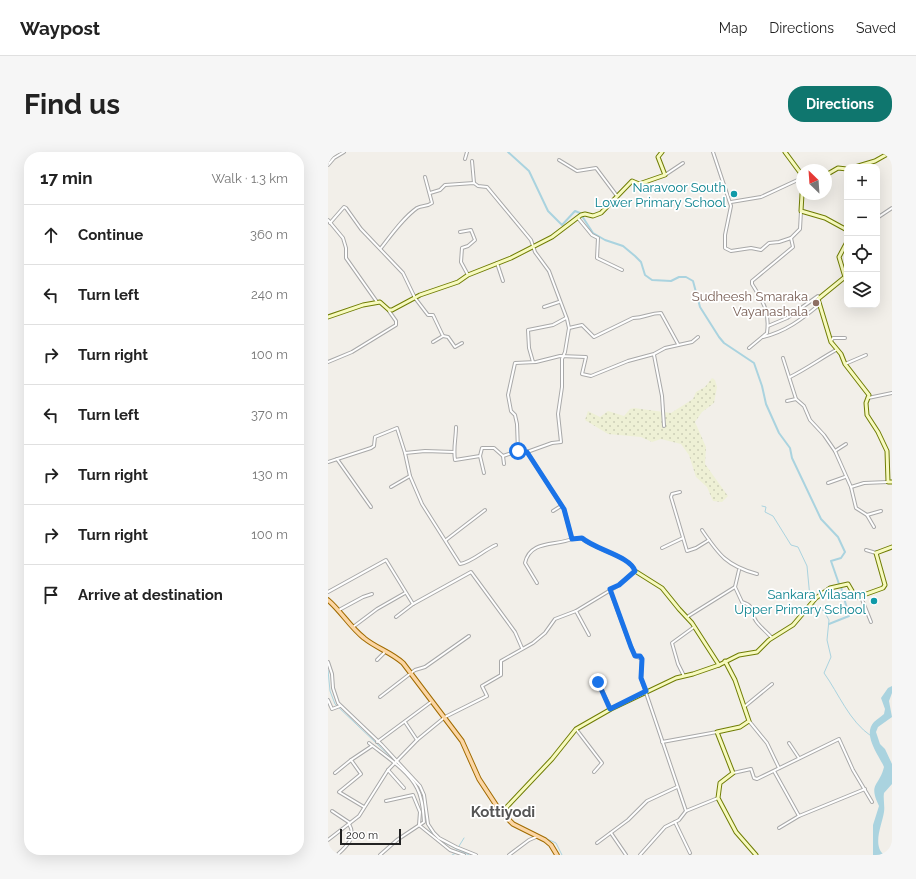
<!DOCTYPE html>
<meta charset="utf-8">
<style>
body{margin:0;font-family:Raleway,sans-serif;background:#f6f6f6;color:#222}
.controls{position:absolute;right:12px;top:12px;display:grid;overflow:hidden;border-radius:8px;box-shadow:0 4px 16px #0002}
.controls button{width:36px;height:36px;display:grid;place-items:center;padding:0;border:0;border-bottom:1px solid #e0e0e0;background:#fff;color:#222;font:20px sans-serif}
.compass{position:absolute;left:468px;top:12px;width:36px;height:36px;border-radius:50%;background:#fff;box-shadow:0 4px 16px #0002;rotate:335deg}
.scale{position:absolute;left:12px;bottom:10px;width:61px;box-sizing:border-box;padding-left:4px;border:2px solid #222;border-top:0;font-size:11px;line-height:14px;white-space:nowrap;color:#222;-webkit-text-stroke:3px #fff;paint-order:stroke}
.stop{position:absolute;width:12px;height:12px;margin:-9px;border:3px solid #1a73e8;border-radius:50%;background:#fff}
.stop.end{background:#1a73e8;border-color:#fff;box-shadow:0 1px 4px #0008}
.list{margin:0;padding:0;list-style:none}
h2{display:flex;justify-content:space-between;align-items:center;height:52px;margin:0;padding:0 16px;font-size:17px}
h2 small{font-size:13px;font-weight:400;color:#767676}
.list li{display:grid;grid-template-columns:26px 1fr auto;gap:12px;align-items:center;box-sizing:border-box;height:60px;padding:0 16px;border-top:1px solid #e0e0e0}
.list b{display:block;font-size:15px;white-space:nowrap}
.list em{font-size:13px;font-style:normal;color:#767676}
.icon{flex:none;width:22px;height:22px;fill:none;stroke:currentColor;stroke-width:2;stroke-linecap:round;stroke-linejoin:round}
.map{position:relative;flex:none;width:564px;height:703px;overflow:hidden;border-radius:16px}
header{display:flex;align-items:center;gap:24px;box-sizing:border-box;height:56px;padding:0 20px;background:#fff;border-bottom:1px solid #e0e0e0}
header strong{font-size:19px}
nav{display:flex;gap:22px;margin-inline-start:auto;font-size:14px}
.intro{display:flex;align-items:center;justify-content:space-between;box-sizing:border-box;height:96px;padding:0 24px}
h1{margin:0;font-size:28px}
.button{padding:10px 18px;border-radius:16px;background:#0f766e;color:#fff;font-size:14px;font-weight:700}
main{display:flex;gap:24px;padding:0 24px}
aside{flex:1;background:#fff;border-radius:16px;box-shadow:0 4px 16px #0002}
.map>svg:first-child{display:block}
.farmland{fill:url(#farmland-dots)}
.water{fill:#aad3df}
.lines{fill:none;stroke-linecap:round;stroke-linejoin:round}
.stream{stroke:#aad3df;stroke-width:1}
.canal{stroke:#aad3df;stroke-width:2}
.street-casing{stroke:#a9a9a9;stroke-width:4}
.secondary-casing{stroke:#707d05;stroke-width:5}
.primary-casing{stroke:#a06b00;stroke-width:5.5}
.street{stroke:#fff;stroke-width:2}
.secondary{stroke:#f7fabf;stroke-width:3}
.primary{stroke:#fcd6a4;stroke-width:3.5}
.route{stroke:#1a73e8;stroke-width:5}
.culture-dot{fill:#0f9aa8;stroke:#fff;stroke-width:1.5}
.education-dot{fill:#8d6e63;stroke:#fff;stroke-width:1.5}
.labels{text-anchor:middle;stroke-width:3.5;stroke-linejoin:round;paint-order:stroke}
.culture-label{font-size:13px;fill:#0d838f;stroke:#fff;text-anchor:end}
.education-label{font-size:13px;fill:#785e54;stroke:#fff;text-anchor:end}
.quarter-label{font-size:15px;font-weight:bold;fill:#555;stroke:#fff}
</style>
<header>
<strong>Waypost</strong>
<nav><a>Map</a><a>Directions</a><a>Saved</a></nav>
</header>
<div class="intro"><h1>Find us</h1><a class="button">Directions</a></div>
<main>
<aside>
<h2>17 min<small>Walk · 1.3 km</small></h2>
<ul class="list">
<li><svg class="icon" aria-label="ahead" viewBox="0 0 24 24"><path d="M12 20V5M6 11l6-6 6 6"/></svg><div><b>Continue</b></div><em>360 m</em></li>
<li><svg class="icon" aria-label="left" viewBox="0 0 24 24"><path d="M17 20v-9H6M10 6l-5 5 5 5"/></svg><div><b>Turn left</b></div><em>240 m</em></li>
<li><svg class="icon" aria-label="right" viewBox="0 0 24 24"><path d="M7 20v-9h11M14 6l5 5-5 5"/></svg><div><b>Turn right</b></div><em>100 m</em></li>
<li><svg class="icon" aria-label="left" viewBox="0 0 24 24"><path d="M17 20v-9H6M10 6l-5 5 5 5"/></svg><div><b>Turn left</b></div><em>370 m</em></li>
<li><svg class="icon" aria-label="right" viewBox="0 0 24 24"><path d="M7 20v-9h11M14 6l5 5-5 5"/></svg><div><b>Turn right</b></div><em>130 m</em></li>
<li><svg class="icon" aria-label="right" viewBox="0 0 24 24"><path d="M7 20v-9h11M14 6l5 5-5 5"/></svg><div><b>Turn right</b></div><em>100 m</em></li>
<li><svg class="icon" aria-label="arrive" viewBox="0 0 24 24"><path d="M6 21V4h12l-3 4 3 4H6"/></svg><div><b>Arrive at destination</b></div></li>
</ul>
</aside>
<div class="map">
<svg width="564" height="703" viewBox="0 0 564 703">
<defs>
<pattern id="farmland-dots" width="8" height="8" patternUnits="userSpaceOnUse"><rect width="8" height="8" fill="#eef0d5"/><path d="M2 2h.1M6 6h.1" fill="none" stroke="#ccceb7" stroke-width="1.8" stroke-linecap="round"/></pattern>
</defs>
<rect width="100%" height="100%" fill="#f2efe9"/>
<path class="farmland" d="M384,226L387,228L389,235L386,251L374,260L367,270L378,295L377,312L400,344L394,350L385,349L379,335L368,325L361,303L353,292L333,287L324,290L313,285L280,282L257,268L260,259L272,265L280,259L296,264L302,257L306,256L343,261L365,247L368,240L377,235Z"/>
<path class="water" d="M564,534V541L561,549L564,565L550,575L548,580L552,592L557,597L564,612V632L556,641C555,647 557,654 556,660C554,673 544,693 556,703H545V673L551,654C540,631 551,635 556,615C551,603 534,583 546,570C549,567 553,565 556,562L557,557L553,546L560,536Z"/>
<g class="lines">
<g class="stream">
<path d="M434,354L438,355L437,360L445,364L463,393L470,395L479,414L482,446L487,454L496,459L501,468L499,488L503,505L496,521C511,542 521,569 543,584"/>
<path d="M0,518L2,539L7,552L68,610"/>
<path d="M86,630C100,646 92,668 106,684"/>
<path d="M217,686L228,691L234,703"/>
<path d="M111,688L141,703"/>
<path d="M128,699L136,686"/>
<path d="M124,703L128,701"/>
</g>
<g class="canal">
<path d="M180,0L201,19L220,59L234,73L247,59L252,61"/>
<path d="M254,64L265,81L277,88L295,94L307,104L313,110L317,123L324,128L343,129L351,125H358L365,129L372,155L391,185L396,191L426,211L434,234L438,252L451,281L462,296L464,306L493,367L510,385L517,400L513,406L503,409L511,432"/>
<path d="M501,472L521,464L513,435"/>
</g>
<g class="street-casing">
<g id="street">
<path d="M385,0L403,54L397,83V96L403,99L423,96L433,98L441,91L451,90L463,86L465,95L424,129V132C435,150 442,159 439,181L421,196"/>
<path d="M137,7L139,0"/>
<path d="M231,8L249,19L268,16L289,44"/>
<path d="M144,9L146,31"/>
<path d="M0,13L6,6L16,0"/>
<path d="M337,23L355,11"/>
<path d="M102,41L112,38L117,33L146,31L150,34L159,35L203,88L207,100L221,119L239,167L241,176L237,200L234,207V235L230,262L233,290L224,291L199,300"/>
<path d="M403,50L433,45L474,26"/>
<path d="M250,66L264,83L270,86L269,106L294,118"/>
<path d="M549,66L564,56"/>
<path d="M0,68L15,86L18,96V106L49,150"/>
<path d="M2,71L16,55L18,56L33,77L75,121L87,146L100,163H105L115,184L120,185L127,195L134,191"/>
<path d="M132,80L143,78L147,88L140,94L134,96L133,110L140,123"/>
<path d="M463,86L472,77L473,59"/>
<path d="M53,96C64,82 75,66 89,56C94,53 99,55 104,51L97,25"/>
<path d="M169,111L175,129"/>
<path d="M216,155L231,150"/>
<path d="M440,174L459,166L490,144"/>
<path d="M241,176L254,173L266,185L305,166C317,166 321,161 333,161L350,192"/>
<path d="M435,185C457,180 474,167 491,153"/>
<path d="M503,189L505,186H517"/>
<path d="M105,190L115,184"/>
<path d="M326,203L334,244L336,274"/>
<path d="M455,206L468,247L476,254L482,268L496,283L507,299L523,335L528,356L539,363L546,375"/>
<path d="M0,210L24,200L68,173V169L61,159"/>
<path d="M205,210L201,196L200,178L225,173L238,166"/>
<path d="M517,212L538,203"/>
<path d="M462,225C478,217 492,207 508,198"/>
<path d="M540,246L564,241"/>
<path d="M459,249L468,247"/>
<path d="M128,275C128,286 125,297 127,308L152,304"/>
<path d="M507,299L518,292"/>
<path d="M77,301L97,299L126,300"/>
<path d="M175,304L190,299"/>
<path d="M9,307L43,355"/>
<path d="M0,310L43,296L46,294L47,285L69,276L77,301L82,324L94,352L132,412C144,410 156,398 168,393"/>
<path d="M156,321L152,304L154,296H166L175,304L176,312"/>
<path d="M500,331L517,325"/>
<path d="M63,335L82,324"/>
<path d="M523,335L536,331L560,330"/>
<path d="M352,340L344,342L343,345L359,399L368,396L381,388"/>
<path d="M225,359L233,354"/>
<path d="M539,363L553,359"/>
<path d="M374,378C391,403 399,414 429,422"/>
<path d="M118,388L157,358"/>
<path d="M334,396L355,386"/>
<path d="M538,398L548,401"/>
<path d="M411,418L407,435L414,450C429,455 421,460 428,469C432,475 439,480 444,486"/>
<path d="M209,431L197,411C202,388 227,394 244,387"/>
<path d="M282,438L303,495L307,504L314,507L313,526L358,659"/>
<path d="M0,440L58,408L85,452"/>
<path d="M533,445L543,470"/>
<path d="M11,458L35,445L44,442"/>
<path d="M248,459L261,483"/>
<path d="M68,465L85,452L143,420L187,480L194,496"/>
<path d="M359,465L407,435"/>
<path d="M25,475L49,457L77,441"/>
<path d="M49,508L57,500"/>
<path d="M0,510L4,522L5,536L10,551L54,593L92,634L96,643L100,672L106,681L111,686L128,695L148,703"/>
<path d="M356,524L350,512L344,491L366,475"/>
<path d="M270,530L283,557"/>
<path d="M52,545L87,518L97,515L141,484"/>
<path d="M0,548L4,557L12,554"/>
<path d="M416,555L444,532"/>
<path d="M421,569L439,591L451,616"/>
<path d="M77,570L89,588"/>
<path d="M248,577L274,611L266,620"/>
<path d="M49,590L103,550"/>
<path d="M334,590L389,580"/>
<path d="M41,591C57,604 80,618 89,636C95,647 95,659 96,670L69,688L52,703"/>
<path d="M461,591L471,606"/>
<path d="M60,618L76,636"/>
<path d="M446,619L471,664"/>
<path d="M7,621L23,608"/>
<path d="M405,621L423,617L426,626L429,627L511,587L525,618L544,650"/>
<path d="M58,649L85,643L92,660L91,673L122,698L136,703"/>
<path d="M36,655L11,640L33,622L23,608L44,594"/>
<path d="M4,659L22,671"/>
<path d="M347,670L362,701"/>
<path d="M451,676L471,664L537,637"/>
<path d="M283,681L298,703"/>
<path d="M0,688L31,664L60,618L89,588L117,565L159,544L154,534L173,523V509L205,491L217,481L227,467L248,459L291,433L307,419C303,404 267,398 253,386L244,387L236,357L199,300L190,299L189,272L187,263L183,259L180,243L187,211L208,210L232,204L258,205L254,222L263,224L300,209L326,202L337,196L364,190L370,185"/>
<path d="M269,691L300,668L319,649L349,635"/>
<path d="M9,703C19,694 29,685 21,672"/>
<path d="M181,703L201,688L208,685"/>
<path d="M312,703L337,675L351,668L358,659L390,646"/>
</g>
</g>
<g class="secondary-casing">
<g id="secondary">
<path d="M457,0L474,23"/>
<path d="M527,15L547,9L563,0"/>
<path d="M498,23L510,16L519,17"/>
<path d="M474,42L473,59L497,66L519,78"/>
<path d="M519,90L511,105L517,125L490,147L503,190L513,202L517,212L541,243L538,251L539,263L550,280L559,299L560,330H564"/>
<path d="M0,165L35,153L52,150L61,158H64L92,143L130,130L140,123L183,106L224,85L253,63L257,62L265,64L273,61L304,29L311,32L337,23L330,5L334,0"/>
<path d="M307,419L334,436L351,457L364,471L391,513"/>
<path d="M397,509L407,528L421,569L412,575L389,580L405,621L392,631L390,646L408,680L428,703"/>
<path d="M174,660L224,607L248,577L283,557L348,526L365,522L391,513L411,503L429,500L441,488L465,473L488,446L502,436L520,432L527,444L530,445L555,436L557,433L548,401L564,395"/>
</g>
</g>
<g class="primary-casing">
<path id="primary" d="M0,448C13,459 22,475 36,486C48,496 63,500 75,511L134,589L151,627L172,659L185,672L217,688L223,693L229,703"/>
</g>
<use href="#street" class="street"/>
<use href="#secondary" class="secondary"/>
<use href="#primary" class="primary"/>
</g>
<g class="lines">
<path class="route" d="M190,299L199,300L236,357L244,387L254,386C268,398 302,404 307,419L291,433L282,437L303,495L307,504H312L314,507L313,526L318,539L282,557L270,530"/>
</g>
<g class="culture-dot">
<circle cx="406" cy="42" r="4"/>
<circle cx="546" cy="449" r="4"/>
</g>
<circle class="education-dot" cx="488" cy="151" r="4"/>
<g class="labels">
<g class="culture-label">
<text x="398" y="40">Naravoor South<tspan x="398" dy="15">Lower Primary School</tspan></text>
<text x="538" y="447">Sankara Vilasam<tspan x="538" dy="15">Upper Primary School</tspan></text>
</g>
<g class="education-label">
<text x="480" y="149">Sudheesh Smaraka<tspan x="480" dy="15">Vayanashala</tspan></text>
</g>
<g class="quarter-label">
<text x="175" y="665">Kottiyodi</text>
</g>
</g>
</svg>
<div class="controls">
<button>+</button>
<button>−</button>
<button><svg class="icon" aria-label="locate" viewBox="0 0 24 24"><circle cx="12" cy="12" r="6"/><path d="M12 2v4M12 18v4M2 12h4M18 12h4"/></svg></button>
<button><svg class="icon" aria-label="layers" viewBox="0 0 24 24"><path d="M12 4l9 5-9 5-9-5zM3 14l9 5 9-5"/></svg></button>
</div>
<svg class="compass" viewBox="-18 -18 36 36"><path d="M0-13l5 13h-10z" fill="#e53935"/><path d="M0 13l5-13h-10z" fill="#767676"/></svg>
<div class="scale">200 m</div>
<div class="stop" style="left:190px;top:299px"></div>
<div class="stop end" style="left:270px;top:530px"></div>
</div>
</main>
